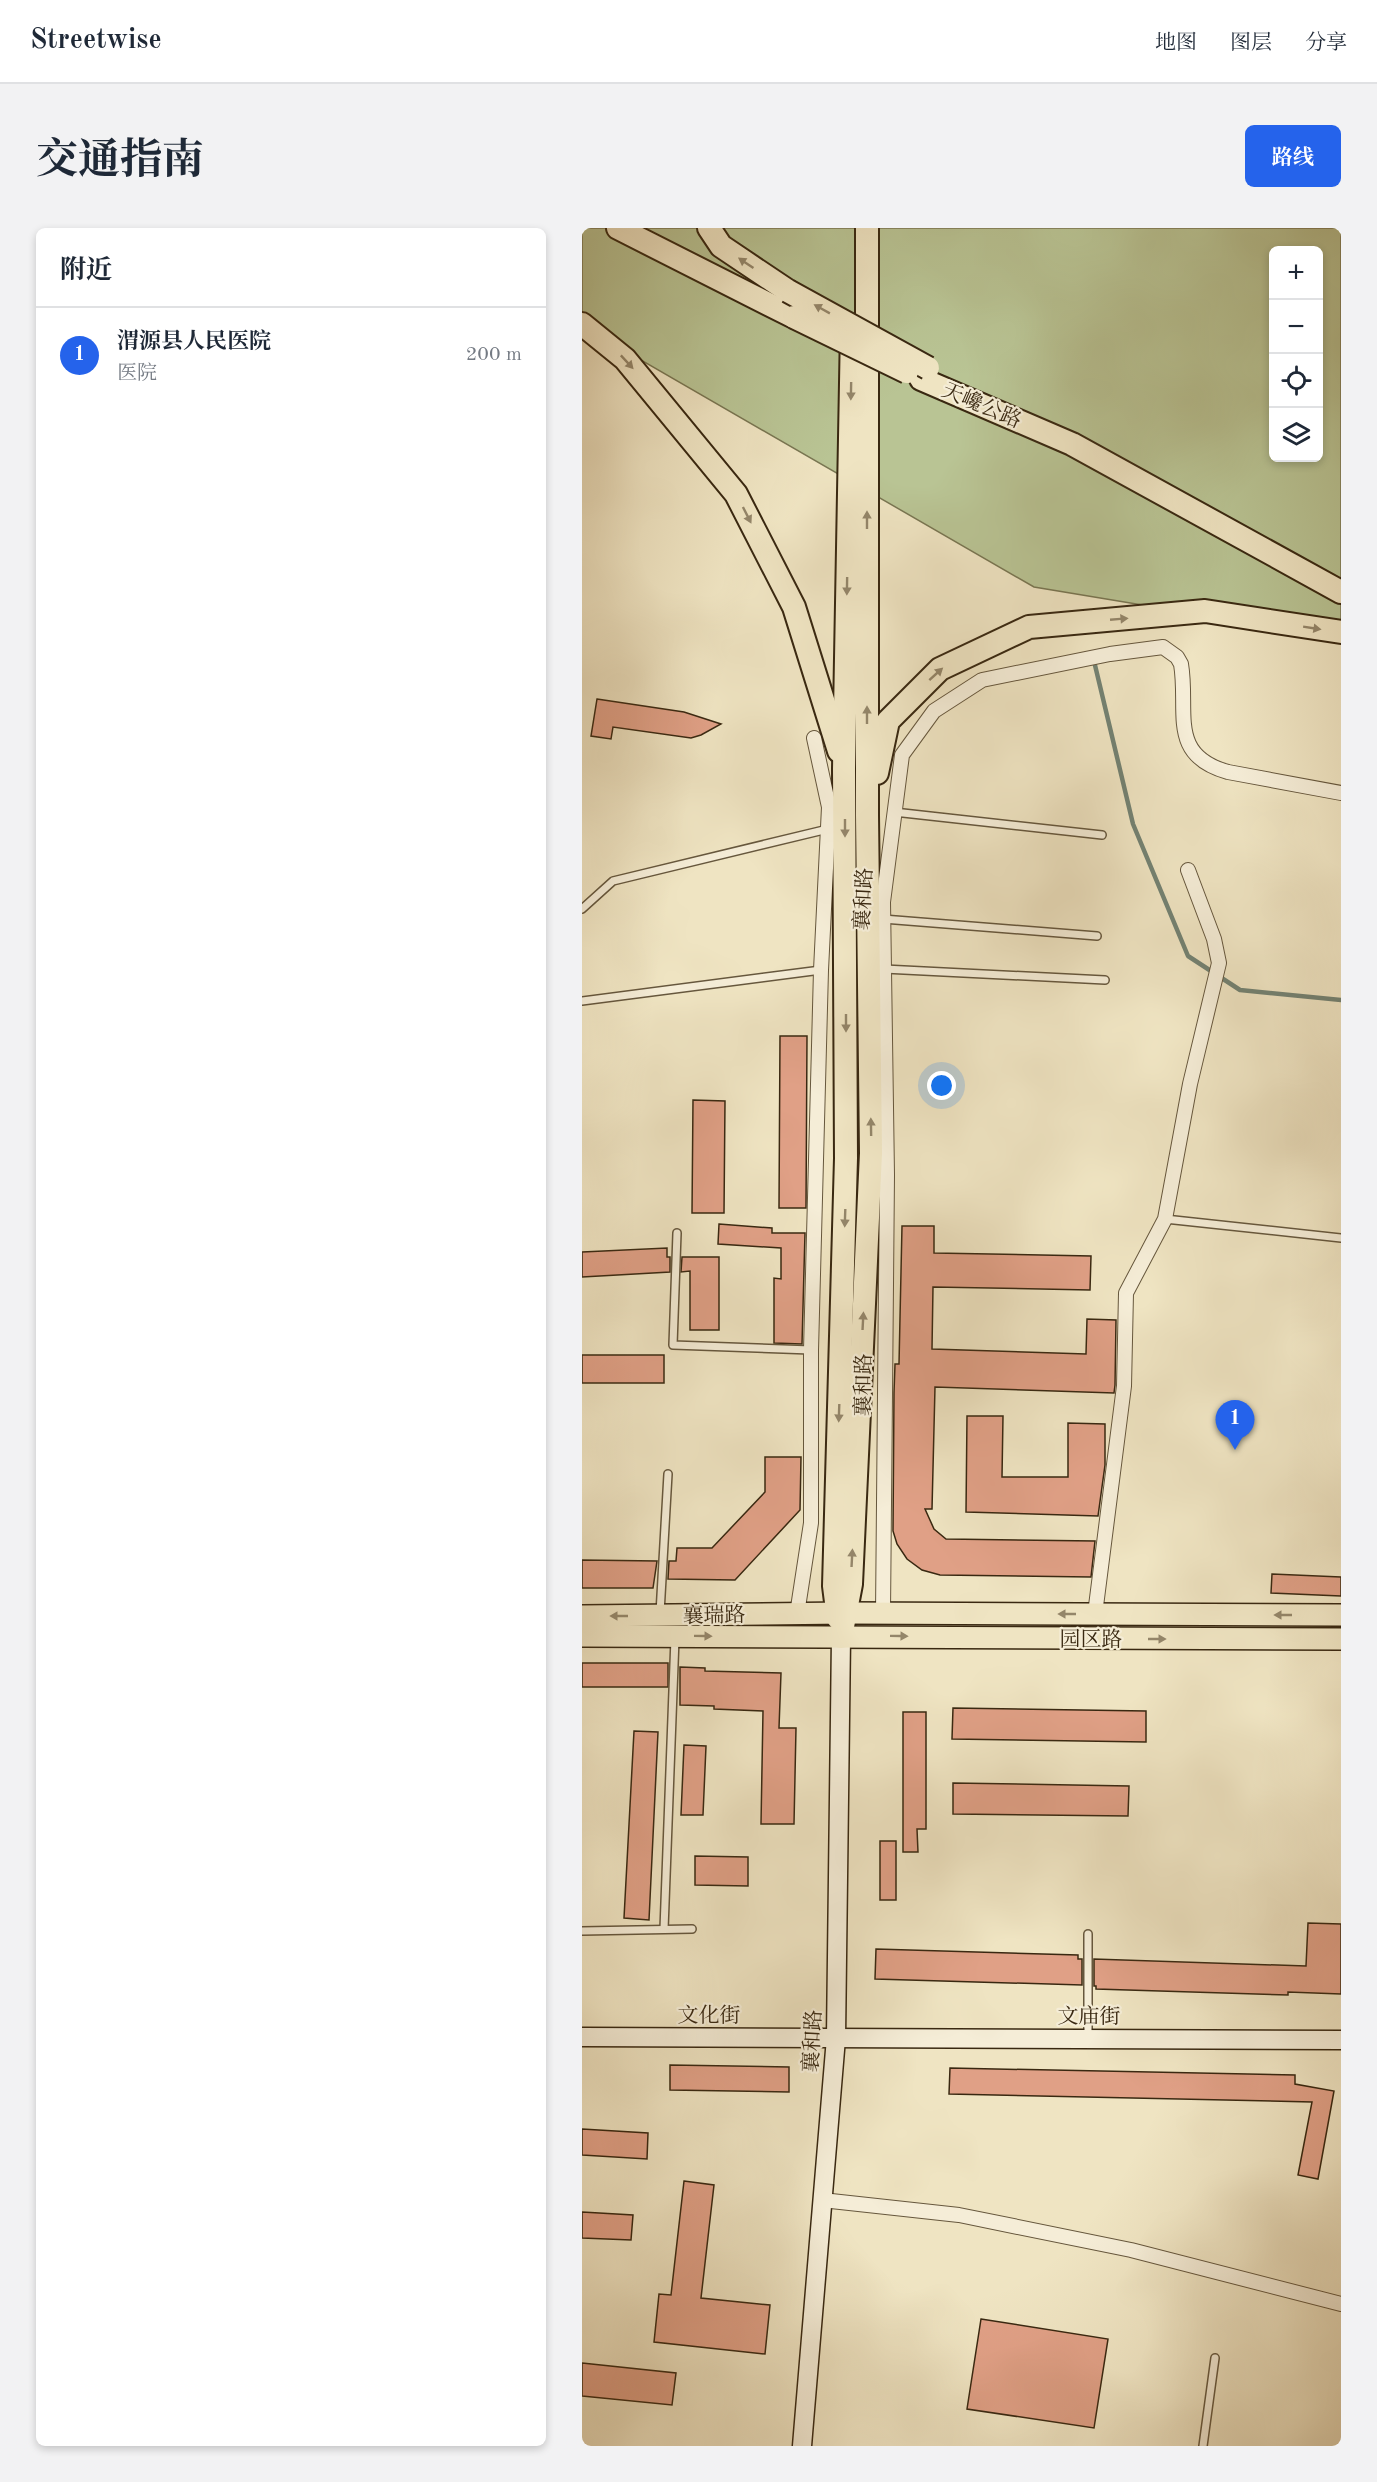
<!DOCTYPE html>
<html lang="zh">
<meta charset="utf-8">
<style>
body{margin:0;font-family:"Old Standard TT","Noto Serif SC",serif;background:#f2f2f3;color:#1f2937}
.controls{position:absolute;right:18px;top:18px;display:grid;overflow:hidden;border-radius:9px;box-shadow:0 3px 9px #0003}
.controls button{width:54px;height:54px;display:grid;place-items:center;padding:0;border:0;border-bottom:2px solid #e0e1e3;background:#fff;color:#1f2937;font:30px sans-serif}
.you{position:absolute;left:360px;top:858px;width:21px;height:21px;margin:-15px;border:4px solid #fff;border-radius:50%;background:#1a73e8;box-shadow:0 0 0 9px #1a73e833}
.badge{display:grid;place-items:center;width:39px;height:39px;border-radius:50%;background:#2563eb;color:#fff;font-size:20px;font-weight:700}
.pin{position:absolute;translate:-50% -50px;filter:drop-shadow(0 2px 3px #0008)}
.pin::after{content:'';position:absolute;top:32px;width:21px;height:18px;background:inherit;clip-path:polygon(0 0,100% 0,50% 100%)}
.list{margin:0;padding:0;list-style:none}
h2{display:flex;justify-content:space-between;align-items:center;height:78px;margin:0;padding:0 24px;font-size:26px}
h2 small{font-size:20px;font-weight:400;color:#747a83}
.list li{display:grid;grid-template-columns:39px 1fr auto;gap:18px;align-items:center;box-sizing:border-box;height:96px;padding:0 24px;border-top:2px solid #e0e1e3}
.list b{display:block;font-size:22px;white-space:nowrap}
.list p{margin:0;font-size:20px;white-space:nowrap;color:#747a83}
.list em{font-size:20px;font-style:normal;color:#747a83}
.icon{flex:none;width:33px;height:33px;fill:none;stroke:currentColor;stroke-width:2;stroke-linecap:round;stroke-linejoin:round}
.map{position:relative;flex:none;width:759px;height:2218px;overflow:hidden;border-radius:9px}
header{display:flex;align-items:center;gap:36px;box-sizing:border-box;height:84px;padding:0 30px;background:#fff;border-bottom:2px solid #e0e1e3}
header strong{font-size:28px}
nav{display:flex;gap:33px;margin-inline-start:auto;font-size:21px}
.intro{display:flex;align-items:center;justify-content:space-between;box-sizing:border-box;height:144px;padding:0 36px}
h1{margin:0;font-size:42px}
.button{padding:15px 27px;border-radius:9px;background:#2563eb;color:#fff;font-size:21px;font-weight:700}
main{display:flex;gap:36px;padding:0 36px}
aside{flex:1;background:#fff;border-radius:9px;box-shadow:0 3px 9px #0003}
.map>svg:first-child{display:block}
.green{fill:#b9c494;stroke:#797652;stroke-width:1.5;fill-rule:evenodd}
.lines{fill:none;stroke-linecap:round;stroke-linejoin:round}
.stream{stroke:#738273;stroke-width:4.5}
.building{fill:#e0a086;stroke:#392811;stroke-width:1.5}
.service-casing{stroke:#66573d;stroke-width:10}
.minor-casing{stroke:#66573d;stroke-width:16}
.secondary-casing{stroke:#392811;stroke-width:21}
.primary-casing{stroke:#392811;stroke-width:24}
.trunk-casing{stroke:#392811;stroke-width:26}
.service{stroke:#f5edd7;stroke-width:7}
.minor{stroke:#f5edd7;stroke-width:14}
.secondary{stroke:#f5edd7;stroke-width:18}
.primary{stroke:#efe4c2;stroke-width:21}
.trunk{stroke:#efe4c2;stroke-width:22}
.trunk-bridge-casing{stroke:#392811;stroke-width:26;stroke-linecap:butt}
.trunk-bridge{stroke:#efe4c2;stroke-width:22}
.oneway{fill:#94866a}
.labels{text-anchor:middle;stroke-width:4.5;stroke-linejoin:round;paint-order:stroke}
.street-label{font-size:21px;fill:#392811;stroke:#f5edd7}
</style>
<header>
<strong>Streetwise</strong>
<nav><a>地图</a><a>图层</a><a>分享</a></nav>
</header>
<div class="intro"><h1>交通指南</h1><a class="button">路线</a></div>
<main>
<aside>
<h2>附近<small></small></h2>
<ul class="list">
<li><span class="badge">1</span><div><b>渭源县人民医院</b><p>医院</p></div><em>200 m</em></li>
</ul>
</aside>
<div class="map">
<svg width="759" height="2218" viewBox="0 0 759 2218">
<rect width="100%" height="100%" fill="#efe4c2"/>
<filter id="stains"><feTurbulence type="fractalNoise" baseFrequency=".00333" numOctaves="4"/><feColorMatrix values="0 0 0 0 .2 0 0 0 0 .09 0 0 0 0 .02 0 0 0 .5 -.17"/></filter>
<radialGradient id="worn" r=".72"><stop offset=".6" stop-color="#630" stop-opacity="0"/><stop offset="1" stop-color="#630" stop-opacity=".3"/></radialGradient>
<path class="green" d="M0,0H759V410L452,359L0,98ZM692,22H736V230H692Z"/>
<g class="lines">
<path class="stream" d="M512,433L551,596L606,728L658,762L759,772"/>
</g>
<g class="building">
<path d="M15,471L102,484L139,496L119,507L109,510L31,499L29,511L9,508Z"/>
<path d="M198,808H225L224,980H197Z"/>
<path d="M111,872L143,873L142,985H110Z"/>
<path d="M137,996L190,1000V1005H223L220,1116L192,1115V1050L199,1051V1020L136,1016Z"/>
<path d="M320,998H352V1025L509,1028L508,1062L351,1059L350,1121L504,1126L505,1091L534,1092L533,1157L532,1165L353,1159L350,1281H343L352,1301L364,1311L513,1313L509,1349L358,1347L340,1342L325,1331L315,1316L311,1303L312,1165L313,1136H317Z"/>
<path d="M85,1020V1029H88V1044L0,1049V1024Z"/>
<path d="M100,1029H137V1102H108V1043L99,1044Z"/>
<rect x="0" y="1127" width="82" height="28"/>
<path d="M385,1188H421L420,1249H486V1195L523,1196V1237L516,1288L384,1284Z"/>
<path d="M183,1229H219L218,1282L153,1352L86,1351L87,1333H94L95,1320H130L183,1264Z"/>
<path d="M0,1332L75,1333L71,1360H0Z"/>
<path d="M690,1346L759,1349V1368L689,1365Z"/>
<rect x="0" y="1435" width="86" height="24"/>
<path d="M98,1439L123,1440V1443L199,1445L197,1500H214L212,1596H179L181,1483L132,1481V1478L98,1477Z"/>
<path d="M371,1480L564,1483V1514L370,1511Z"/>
<path d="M321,1484H344V1601H335L336,1624H321Z"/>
<path d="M52,1503L76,1504L67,1692L42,1690Z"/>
<path d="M102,1517L124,1518L121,1587H99Z"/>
<path d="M371,1555L547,1558L546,1588L371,1586Z"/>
<rect x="298" y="1613" width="16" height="59"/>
<path d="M113,1628L166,1629V1658L113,1657Z"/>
<path d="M726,1695L759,1696V1766L706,1764V1767L514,1761V1758H512V1731L724,1738Z"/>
<path d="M294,1721L496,1727V1731H500V1757L293,1751Z"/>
<path d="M88,1837L207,1839V1864L88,1862Z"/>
<path d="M368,1840L713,1847V1856L752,1863L736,1951L716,1947L730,1874L367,1866Z"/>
<path d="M0,1901L66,1905L65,1931L0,1927Z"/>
<path d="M102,1953L132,1957L119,2070L188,2077L183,2126L72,2114L77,2066L89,2067Z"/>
<path d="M0,1984L51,1987L49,2012L0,2010Z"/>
<path d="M399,2091L526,2111L512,2200L385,2181Z"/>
<path d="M0,2135L94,2145L90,2177L0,2168Z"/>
</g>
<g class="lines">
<g class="service-casing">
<g id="service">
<path d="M312,584L520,607"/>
<path d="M0,681L31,653L246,601"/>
<path d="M301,691L515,708"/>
<path d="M302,741L523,752"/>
<path d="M0,773L239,742"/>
<path d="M583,991L759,1010"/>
<path d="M95,1005L91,1117L229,1122"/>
<path d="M78,1385L86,1246"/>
<path d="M82,1701L93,1410"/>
<path d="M0,1703L110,1701"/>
<path d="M506,1706V1811"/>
<path d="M621,2218L633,2130"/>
</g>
</g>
<g class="minor-casing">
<g id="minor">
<path d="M301,1385L305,947L301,674L320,527L352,483L400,452L528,426L581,419L595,429L599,436C607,483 585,527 646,544L759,565"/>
<path d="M215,1386L229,1295V1122L239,742L247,579L232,510"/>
<path d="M513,1386L542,1158L544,1065L583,991L608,856L637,735L632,711L606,642"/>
<path d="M240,1972L377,1987L549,2022L759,2076"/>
</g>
</g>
<g class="secondary-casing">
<g id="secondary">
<path d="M0,1809L759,1812"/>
<path d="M220,2218L254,1810L259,1409"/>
</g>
</g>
<g class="primary-casing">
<g id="primary">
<path d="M0,1388L263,1385L759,1387"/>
<path d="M0,1408L759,1411"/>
</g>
</g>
<g class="trunk-casing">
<g id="trunk">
<path d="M36,0L212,89"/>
<path d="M127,0L139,18L206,63"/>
<path d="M0,96L43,131L154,266L212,379L257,523"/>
<path d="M339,151L490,216L759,364"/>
<path d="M295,545L306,493L358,441L447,399L623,383L759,404"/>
<path d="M256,1390L252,1358L264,930L262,541L270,100"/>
<path d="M259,1409L269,1356L289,925L285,587V0"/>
</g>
</g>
<use href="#service" class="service"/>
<use href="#minor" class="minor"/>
<use href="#secondary" class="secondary"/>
<use href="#primary" class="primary"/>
<use href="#trunk" class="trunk"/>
<g class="trunk-bridge-casing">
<g id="trunk-bridge">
<path d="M206,63L346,140"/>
<path d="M212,89L325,144"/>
</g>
</g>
<use href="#trunk-bridge" class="trunk-bridge"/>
</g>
<defs><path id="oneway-solid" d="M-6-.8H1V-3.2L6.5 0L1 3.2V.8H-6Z" transform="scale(1.5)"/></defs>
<g class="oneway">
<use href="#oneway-solid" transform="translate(164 35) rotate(-146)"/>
<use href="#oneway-solid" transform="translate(240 81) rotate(-151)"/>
<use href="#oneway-solid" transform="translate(45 134) rotate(47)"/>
<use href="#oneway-solid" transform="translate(269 163) rotate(91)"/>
<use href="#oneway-solid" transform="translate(165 287) rotate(63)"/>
<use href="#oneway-solid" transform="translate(285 292) rotate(-90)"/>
<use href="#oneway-solid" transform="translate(265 358) rotate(91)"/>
<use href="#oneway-solid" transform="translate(537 391) rotate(-5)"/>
<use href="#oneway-solid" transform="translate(730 400) rotate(9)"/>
<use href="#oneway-solid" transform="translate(354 446) rotate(-42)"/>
<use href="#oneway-solid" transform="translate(285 487) rotate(-90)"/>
<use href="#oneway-solid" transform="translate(263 600) rotate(90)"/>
<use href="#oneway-solid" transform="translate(264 795) rotate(90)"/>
<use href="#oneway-solid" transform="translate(289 899) rotate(-91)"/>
<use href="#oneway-solid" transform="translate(263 990) rotate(92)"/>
<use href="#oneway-solid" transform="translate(281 1093) rotate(-87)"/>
<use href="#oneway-solid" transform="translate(257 1185) rotate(92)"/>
<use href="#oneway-solid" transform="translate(270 1330) rotate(-87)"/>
<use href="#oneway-solid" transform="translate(485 1386) rotate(-180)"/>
<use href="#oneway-solid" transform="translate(701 1387) rotate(-180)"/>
<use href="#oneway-solid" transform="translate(37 1388) rotate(180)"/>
<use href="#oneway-solid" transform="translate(121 1408) rotate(1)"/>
<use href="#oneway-solid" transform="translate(317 1408) rotate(1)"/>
<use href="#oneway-solid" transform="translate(575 1411)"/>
</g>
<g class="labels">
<g class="street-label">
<text transform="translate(400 177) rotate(23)" y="7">天巉公路</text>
<text transform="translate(281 671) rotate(-87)" y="7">襄和路</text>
<text transform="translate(281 1157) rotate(-89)" y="7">襄和路</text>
<text transform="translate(132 1387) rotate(-1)" y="7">襄瑞路</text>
<text x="509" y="1418">园区路</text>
<text x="127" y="1794">文化街</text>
<text x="507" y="1795">文庙街</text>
<text transform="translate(230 1813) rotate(-87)" y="7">襄和路</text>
</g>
</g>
<rect width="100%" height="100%" filter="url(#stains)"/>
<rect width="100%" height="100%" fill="url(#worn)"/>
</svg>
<div class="controls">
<button>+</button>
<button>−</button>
<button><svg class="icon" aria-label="locate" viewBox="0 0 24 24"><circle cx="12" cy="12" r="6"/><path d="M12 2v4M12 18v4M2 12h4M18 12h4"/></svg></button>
<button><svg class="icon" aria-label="layers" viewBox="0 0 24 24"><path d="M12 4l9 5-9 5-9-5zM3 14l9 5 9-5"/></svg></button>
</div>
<div class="you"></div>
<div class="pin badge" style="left:653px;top:1222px">1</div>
</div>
</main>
